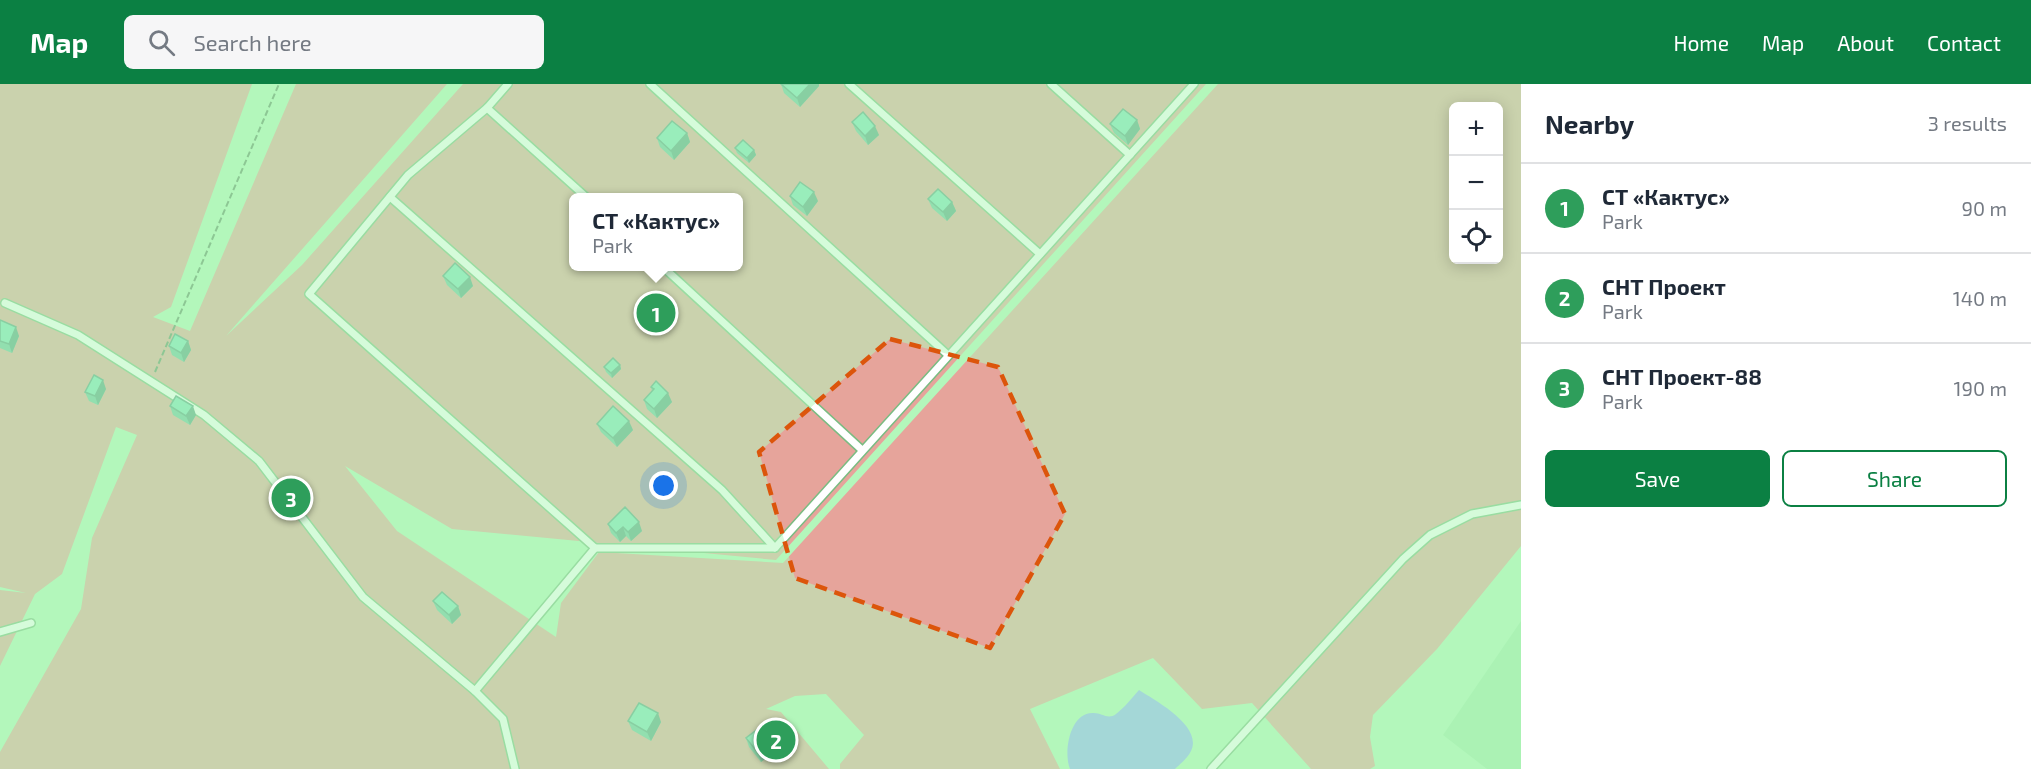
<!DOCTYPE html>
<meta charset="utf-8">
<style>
body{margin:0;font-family:"Exo 2",sans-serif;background:#f6f6f7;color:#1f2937}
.controls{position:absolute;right:18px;top:18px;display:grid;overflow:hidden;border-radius:9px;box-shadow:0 3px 15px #0003}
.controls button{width:54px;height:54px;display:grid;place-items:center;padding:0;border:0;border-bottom:2px solid #e0e1e3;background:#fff;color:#1f2937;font:30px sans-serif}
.you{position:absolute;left:664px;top:402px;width:21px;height:21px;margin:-15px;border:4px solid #fff;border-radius:50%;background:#1a73e8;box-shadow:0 0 0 9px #1a73e833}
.badge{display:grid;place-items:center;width:39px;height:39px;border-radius:50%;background:#0b8043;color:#fff;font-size:20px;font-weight:700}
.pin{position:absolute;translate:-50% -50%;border:3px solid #fff;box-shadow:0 2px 6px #0006}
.popup{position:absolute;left:569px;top:109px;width:174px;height:78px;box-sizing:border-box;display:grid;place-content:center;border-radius:9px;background:#fff;filter:drop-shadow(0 2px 4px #0005);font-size:20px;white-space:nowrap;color:#747a83}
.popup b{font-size:22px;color:#1f2937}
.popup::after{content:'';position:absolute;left:50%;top:100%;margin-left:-12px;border:12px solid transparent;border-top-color:#fff}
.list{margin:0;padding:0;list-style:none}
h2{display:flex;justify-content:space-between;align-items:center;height:78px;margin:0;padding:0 24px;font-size:26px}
h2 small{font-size:20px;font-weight:400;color:#747a83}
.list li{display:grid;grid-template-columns:39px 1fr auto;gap:18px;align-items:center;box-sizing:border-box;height:90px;padding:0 24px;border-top:2px solid #e0e1e3}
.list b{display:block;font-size:22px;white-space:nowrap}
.list p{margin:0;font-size:20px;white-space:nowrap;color:#747a83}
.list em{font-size:20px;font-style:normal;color:#747a83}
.actions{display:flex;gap:12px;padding:18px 24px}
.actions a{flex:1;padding:14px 0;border:2px solid #0b8043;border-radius:9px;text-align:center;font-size:21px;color:#0b8043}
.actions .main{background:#0b8043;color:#fff}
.icon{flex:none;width:33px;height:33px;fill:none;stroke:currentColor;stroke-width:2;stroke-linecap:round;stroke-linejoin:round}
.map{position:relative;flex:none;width:1521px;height:685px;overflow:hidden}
header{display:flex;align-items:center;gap:36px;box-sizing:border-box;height:84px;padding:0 30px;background:#0b8043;color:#fff}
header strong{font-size:28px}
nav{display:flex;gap:33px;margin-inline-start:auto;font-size:21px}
.search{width:420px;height:54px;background:#f6f6f7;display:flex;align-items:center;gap:15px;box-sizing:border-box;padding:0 21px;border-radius:9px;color:#747a83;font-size:22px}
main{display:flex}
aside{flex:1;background:#fff}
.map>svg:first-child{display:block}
.built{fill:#a3ecab}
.green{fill:#e6a49b;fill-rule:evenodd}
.water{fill:#93b0f9}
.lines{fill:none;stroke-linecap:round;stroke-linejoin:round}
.service-casing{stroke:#7abc82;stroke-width:10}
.path{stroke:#608d65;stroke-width:2;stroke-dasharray:6 3;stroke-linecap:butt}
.service{stroke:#fff;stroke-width:7}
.wall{fill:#6ac1a1}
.shaded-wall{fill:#569d83}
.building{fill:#7be0bb;stroke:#569d83;stroke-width:1.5}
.marked{fill:none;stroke:#dc550b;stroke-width:4.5;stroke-dasharray:12 8;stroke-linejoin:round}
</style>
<header>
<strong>Map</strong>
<div class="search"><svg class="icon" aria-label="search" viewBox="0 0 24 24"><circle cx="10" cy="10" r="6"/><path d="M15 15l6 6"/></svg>Search here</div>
<nav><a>Home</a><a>Map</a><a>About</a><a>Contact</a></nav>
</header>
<main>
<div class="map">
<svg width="1521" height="685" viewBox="0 0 1521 685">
<rect width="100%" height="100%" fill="#b3f7bb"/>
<path class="built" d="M1521,537V685H1487L1443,651Z"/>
<path class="green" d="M0,0H252L171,223L153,233L190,247L296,0H447L226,252L302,181L463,0H1206L776,476L452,445L345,382L397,447L556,553L561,519L599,468L783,479L1218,0H1521V462L1437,565L1373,631L1370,653L1375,682L1370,685H1311L1252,619L1202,625L1153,574L1030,625L1060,685H840V680L864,651L826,610L795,612L766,625L781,628L829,685H0V668L81,525L92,454L137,351L116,343L62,490L35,510L0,582V506L26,509L0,503ZM1454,22H1498V176H1454ZM574,113H738V182H574Z"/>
<path class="water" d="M1139,606C1156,617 1203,642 1191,667C1188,674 1180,680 1175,685H1070C1063,668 1070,627 1094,629C1102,629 1108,636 1116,630C1124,624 1132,614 1139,606Z"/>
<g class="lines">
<g class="service-casing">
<g id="service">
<path d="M508,0L487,24L408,91L309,210L595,464H775L1194,0"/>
<path d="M650,0L948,271"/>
<path d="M849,0L1040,170"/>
<path d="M1051,0L1130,71"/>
<path d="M487,24L586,113"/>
<path d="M390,113L722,406L775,464"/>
<path d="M662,182L862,366"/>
<path d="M5,219L78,251L204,331L259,377L363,513L475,607L503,635L515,685"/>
<path d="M0,548L31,539"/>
<path d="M475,607L595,464"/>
<path d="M1211,685L1403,475L1430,451L1472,430L1521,421"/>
</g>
</g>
<path class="path" d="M155,288L279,0"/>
<use href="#service" class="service"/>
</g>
<g class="wall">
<path d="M781,0H819V2L800,23L784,9Z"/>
<path d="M1137,36L1140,45L1128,61L1114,49L1110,40Z"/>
<path d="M852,38L879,51L868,61L856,47Z"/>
<path d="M687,49L690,58L674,76L660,63L657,54Z"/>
<path d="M735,64L754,66L756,71L749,79L737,69Z"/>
<path d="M790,112L818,117L807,132L793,121Z"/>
<path d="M928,115L952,118L956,127L947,137L932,124Z"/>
<path d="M443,192L473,202L461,214L447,201Z"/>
<path d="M0,236L19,252L12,269L0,264Z"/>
<path d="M188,257L191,266L184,278L172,271L169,262Z"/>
<path d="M620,281L621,285L612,294L606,288L604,283Z"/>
<path d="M651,303L672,318L657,334L647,325L644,316L652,307Z"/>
<path d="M106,305L98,321L89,317L85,308Z"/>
<path d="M170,322L196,331L190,341L173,331Z"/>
<path d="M597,340L633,346L617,363L601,348Z"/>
<path d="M608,440L642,447L631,457L626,452L620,458L611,449Z"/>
<path d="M433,517L458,522L461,531L452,540L437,526Z"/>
<path d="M628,637L661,638L651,657L632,646Z"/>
<path d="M746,654L771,659L774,668L761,678L749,663Z"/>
</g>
<g class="shaded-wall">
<path d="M810,0H819V2L800,23L797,14Z"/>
<path d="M1137,36L1140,45L1128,61L1125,52Z"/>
<path d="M875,42L879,51L868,61L865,52Z"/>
<path d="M687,49L690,58L674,76L671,67Z"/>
<path d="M754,66L756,71L749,79L747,74Z"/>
<path d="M814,108L818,117L807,132L803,123Z"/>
<path d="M952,118L956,127L947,137L943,128Z"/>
<path d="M470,193L473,202L461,214L458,205Z"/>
<path d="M16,243L19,252L12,269L9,260Z"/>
<path d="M188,257L191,266L184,278L181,269Z"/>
<path d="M620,281L621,285L612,294L611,289Z"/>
<path d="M103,296L106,305L98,321L95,312Z"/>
<path d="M668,309L672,318L657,334L654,325Z"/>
<path d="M193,322L196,331L190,341L186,332Z"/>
<path d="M629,337L633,346L617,363L613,354Z"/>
<path d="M639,438L642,447L631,457L628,448Z"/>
<path d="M623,443L626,452L620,458L616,449Z"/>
<path d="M458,522L461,531L452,540L449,531Z"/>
<path d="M658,629L661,638L651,657L647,648Z"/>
<path d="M771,659L774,668L761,678L758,669Z"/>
</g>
<g class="building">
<path d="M781,0H810L797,14Z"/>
<path d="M1123,25L1137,36L1125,52L1110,40Z"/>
<path d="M863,28L875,42L865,52L852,38Z"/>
<path d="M672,37L687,49L671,67L657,54Z"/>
<path d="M743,56L754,66L747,74L735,64Z"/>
<path d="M800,98L814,108L803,123L790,112Z"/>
<path d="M938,105L952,118L943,128L928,115Z"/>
<path d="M455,179L470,193L458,205L443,192Z"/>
<path d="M0,236L16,243L9,260L0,257Z"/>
<path d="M175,250L188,257L181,269L169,262Z"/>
<path d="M613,274L620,281L611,289L604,283Z"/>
<path d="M94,291L103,296L95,312L85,308Z"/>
<path d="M656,297L668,309L654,325L644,316L654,305L651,303Z"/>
<path d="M176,312L193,322L186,332L170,322Z"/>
<path d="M613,322L629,337L613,354L597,340Z"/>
<path d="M625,423L639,438L628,448L623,443L616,449L608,440Z"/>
<path d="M442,508L458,522L449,531L433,517Z"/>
<path d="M639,619L658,629L647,648L628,637Z"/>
<path d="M759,644L771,659L758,669L746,654Z"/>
</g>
<path d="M0 0H1521V685H0ZM890,255L998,283L1065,430L990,564L795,494L759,368Z" fill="#b3f7bb" fill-opacity=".55" fill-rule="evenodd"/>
<path class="marked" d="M890,255L998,283L1065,430L990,564L795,494L759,368Z"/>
</svg>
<div class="controls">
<button>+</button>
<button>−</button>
<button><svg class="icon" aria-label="locate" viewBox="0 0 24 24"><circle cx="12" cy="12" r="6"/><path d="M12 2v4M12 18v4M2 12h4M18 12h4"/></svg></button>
</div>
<div class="you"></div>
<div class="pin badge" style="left:656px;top:229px;background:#2e9e5b">1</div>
<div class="popup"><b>СТ «Кактус»</b>Park</div>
<div class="pin badge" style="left:776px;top:656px;background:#2e9e5b">2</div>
<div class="pin badge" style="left:291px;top:414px;background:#2e9e5b">3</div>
</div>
<aside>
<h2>Nearby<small>3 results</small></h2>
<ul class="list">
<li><span class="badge" style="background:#2e9e5b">1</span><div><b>СТ «Кактус»</b><p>Park</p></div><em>90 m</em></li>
<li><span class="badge" style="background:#2e9e5b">2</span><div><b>СНТ Проект</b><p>Park</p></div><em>140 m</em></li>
<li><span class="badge" style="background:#2e9e5b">3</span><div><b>СНТ Проект-88</b><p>Park</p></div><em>190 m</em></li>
</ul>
<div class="actions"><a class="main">Save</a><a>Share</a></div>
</aside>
</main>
